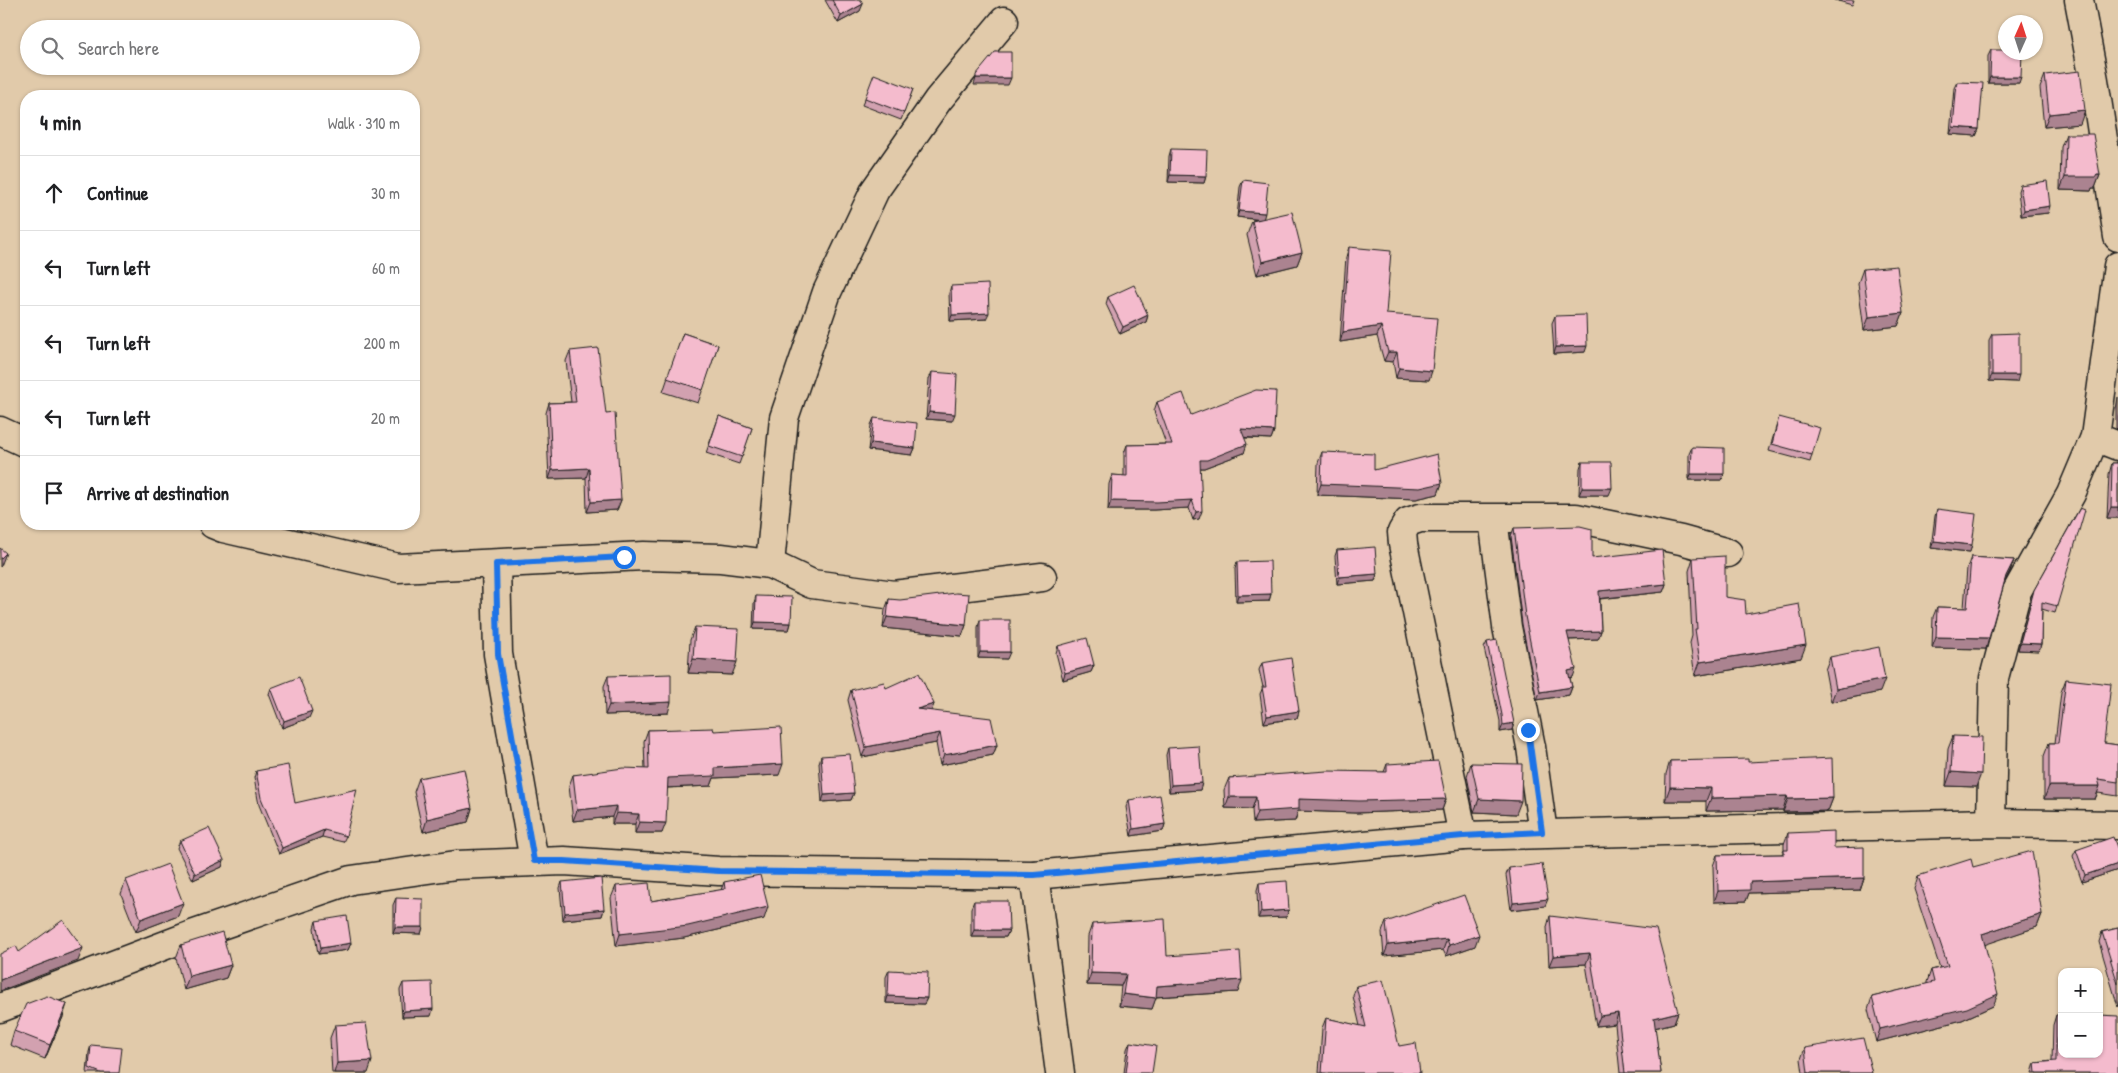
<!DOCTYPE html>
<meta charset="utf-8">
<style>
body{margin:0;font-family:"Patrick Hand",sans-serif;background:#f6f6f6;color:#202124}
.controls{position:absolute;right:15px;bottom:15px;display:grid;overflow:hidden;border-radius:10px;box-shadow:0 1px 4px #0004}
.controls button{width:45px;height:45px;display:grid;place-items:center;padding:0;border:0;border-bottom:1px solid #e0e0e0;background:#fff;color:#202124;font:25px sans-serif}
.compass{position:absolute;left:1998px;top:15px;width:45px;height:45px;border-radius:50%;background:#fff;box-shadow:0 1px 4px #0004;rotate:3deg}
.stop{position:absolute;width:15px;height:15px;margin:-11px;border:4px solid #1a73e8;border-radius:50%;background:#fff}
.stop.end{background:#1a73e8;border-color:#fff;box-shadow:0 1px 5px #0008}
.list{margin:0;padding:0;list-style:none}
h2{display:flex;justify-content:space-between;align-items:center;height:65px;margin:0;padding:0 20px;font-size:21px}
h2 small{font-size:16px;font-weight:400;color:#757577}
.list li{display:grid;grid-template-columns:32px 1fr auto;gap:15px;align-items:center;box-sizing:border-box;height:75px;padding:0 20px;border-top:1px solid #e0e0e0}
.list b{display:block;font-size:19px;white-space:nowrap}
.list em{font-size:16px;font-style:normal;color:#757577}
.icon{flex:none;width:28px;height:28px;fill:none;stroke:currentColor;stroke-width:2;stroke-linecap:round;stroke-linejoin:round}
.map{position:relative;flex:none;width:2118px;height:1073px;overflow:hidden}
.search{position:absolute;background:#fff;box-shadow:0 1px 4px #0004;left:20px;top:20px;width:400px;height:55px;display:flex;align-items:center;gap:12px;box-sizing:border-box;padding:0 18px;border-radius:28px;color:#757577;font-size:19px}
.panel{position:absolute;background:#fff;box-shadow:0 1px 4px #0004;left:20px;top:90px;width:400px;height:440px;border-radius:20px}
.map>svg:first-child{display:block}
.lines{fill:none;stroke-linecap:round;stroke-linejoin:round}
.minor-casing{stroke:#1c1c1c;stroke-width:31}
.minor{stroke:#e1caaa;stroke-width:28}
.wall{fill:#d2a1b0;stroke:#1c1c1c}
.shaded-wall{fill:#ab8390;stroke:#1c1c1c}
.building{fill:#f4bbcd;stroke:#1c1c1c}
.route{stroke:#1a73e8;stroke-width:6}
</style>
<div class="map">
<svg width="2118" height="1073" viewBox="0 0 2118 1073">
<rect width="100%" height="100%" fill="#e1caaa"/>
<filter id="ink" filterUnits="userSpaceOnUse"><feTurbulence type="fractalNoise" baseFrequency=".02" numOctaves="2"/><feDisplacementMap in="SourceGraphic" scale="10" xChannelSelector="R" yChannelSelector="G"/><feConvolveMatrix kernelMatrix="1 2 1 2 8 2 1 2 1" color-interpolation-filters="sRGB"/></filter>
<g filter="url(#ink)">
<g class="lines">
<g class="minor-casing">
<g id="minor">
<path d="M2079,0L2094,80L2118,237"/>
<path d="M0,431L26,443"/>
<path d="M2095,437L2118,446"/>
<path d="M1493,519L1507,627L1531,747L1543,833"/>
<path d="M213,524L223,528L398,568L644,556L721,558L770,564L812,584L894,595L1042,577"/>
<path d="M496,564L498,654L534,861"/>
<path d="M770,564L784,418L827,292L875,190L938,100L1004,21"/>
<path d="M1991,823L1994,678L2017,591L2071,494L2095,437L2118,266"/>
<path d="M1463,836L1403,544L1402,532L1408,522L1420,518H1576L1681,540L1728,553"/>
<path d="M1034,875L1060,1073"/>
<path d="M0,1008L192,935L351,880L456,865L564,861L719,871L1034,875L1463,836L1991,823L2118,825"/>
</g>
</g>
<use href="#minor" class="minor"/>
</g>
<g class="wall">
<path d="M825,0H861L860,11L838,23Z"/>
<path d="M1835,0H1854L1852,5Z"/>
<path d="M1991,50L2019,83H1988V56Z"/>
<path d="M2045,75L2080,124L2044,127L2040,88Z"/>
<path d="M1957,82L1979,129L1976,136L1950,134L1954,88Z"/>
<path d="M913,89L901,120L862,105L865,98Z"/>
<path d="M2066,134L2100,175L2095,188H2092L2091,191L2060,190L2061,147Z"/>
<path d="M1171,149L1206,176L1204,183L1168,182L1169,156Z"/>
<path d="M1243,180L1263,219L1302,252L1297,265L1257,275L1247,235L1252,221L1259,220L1237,217L1240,187Z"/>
<path d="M2020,185L2048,213L2021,216L2018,191Z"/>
<path d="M1349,247L1386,314L1429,380L1396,378L1393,362L1384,361L1377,336L1340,342L1346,257Z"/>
<path d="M1863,269L1903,313L1898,326L1864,330L1858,283Z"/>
<path d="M951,286L986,319L950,321L949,293Z"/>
<path d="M1108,297L1148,315L1146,322L1120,334L1106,304Z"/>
<path d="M1555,316L1585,352L1554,354L1552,323Z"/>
<path d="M683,333L718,345L698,403L663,392Z"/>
<path d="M1992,334L2017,382L1989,381V340Z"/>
<path d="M570,351L606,414L621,500L617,510L587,512L586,478L549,479L546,413L549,403L571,402L566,361Z"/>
<path d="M932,372L952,421L926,419L929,379Z"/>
<path d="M2118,397V430L2116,428V409Z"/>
<path d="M1157,402L1191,415L1274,431L1271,439L1244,438V453L1204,468H1200L1199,519L1193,520L1189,508L1154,510H1108L1109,484L1112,475L1124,476V453L1127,445L1166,444L1154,411Z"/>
<path d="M719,416L752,428L739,464L706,453Z"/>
<path d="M1779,417L1812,455L1810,462L1769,451Z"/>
<path d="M874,418L915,448L912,455L868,450L871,425Z"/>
<path d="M1692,447L1722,480H1689V454Z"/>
<path d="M1322,452L1374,470L1442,483L1438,494L1416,499L1317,495L1318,463Z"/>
<path d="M2118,459V518H2107L2109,474L2112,463H2117Z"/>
<path d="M1582,462L1609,495H1579L1580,468Z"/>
<path d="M1937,509L1970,552L1931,548L1935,516Z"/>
<path d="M1514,528L1592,558L1666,584L1663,592L1600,599L1601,631L1598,639L1569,640L1573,677L1570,678L1572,687L1569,695L1537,700L1522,624L1511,536Z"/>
<path d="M1337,550L1377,574L1375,581L1337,584L1335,556Z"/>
<path d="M1971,557L2014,560L2010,571L2004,583L1986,649L1932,648L1933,617L1937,607L1964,608L1967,568Z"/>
<path d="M1693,558L1725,597L1801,658L1695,676L1690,643L1692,636L1689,571Z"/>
<path d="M1237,562L1271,594L1269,601L1236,602L1235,569Z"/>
<path d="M2034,590L2057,606L2055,613L2042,609L2041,644L2039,651L2018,650Z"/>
<path d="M756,596L791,623L789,630L753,629L754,603Z"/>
<path d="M889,599L966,625L962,636L883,628L885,610Z"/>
<path d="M980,620L1007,659L978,658V627Z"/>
<path d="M695,627L732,675L688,673L690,640Z"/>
<path d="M1487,642L1514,723L1512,730L1500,732V721L1484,648Z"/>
<path d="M1058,646L1094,665L1091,672L1063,680L1056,653Z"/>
<path d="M1830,657L1880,692L1831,702L1825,670Z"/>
<path d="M1262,663L1299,711L1297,718L1264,723L1260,694L1263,687L1259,670Z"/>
<path d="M608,676L668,713L605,715L604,686Z"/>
<path d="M2066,679L2104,743L2118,745V796L2098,793L2095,799H2044V756L2049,743H2055L2061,692Z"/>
<path d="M271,688L309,718L282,728L269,694Z"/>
<path d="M886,688L934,704L931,711L997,745L993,755L940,765L936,743L862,757L848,700L851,690Z"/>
<path d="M648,730L714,731L779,775L714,778L711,786L667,788L662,833H635V824H612V817L573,821L569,786L573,775L645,769L644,741Z"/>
<path d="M1953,736L1976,787L1946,786L1948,749Z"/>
<path d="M1168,748L1202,783L1200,790L1169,792L1166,755Z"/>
<path d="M821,756L854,793L851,800L822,802L819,763Z"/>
<path d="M1670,761L1748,762L1833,798L1828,811L1783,812V810L1706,811V801H1665L1666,774Z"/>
<path d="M1471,763L1516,814L1474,812L1467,776Z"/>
<path d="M1387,764L1446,799L1442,810L1355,813L1298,811L1295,821L1253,823L1252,809L1225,808L1224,790L1229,778L1384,772Z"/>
<path d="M256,771L295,803L346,836L343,842L322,837L279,854L259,805L254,778Z"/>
<path d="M419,778L472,808L468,822L423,832L414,792Z"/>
<path d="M1129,800L1165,824L1163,831L1131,836L1126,807Z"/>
<path d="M1788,833L1834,848L1864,878L1860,890L1749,893L1746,901L1714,902L1713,866L1717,855L1782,854L1784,850V844Z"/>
<path d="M180,841L224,860L222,867L193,880L177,848Z"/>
<path d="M2076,850H2118V870L2082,882L2073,856Z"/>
<path d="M1973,867L2042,914L2037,927L1985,944L1993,1006L1962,1020L1876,1042L1868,1010L1872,997L1927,984V982L1931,970L1940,968L1914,889L1918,876Z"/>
<path d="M1509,868L1545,906L1511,910L1506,875Z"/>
<path d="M126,880L178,916L136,932L121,894Z"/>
<path d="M562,882L604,909L602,916L563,920L560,888Z"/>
<path d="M724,882L764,919L684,938L616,946L611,898L616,886L651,901L721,890Z"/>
<path d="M1259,883L1289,910L1286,917L1258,918L1257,890Z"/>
<path d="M396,898L423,927L421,934L393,933V905Z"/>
<path d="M974,901L1009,930L1006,937H971V908Z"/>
<path d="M1550,916L1678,1012L1674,1023L1655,1028L1661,1073H1620L1615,1024L1596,1026L1586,964L1549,966L1547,927Z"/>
<path d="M316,921L351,943L348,950L318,954L314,928Z"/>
<path d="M1386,922L1475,946L1446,956L1443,950L1384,956L1382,932Z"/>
<path d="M1092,924L1167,956L1238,992L1156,997L1152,1009L1119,1006L1121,986L1087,985L1088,936Z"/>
<path d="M2118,928V1007L2099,942L2102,932Z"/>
<path d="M181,945L231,965L226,978L184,990L176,958Z"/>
<path d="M889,970L927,998L924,1004L886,1003V977Z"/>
<path d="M403,983L431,1016L402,1017L400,990Z"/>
<path d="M1356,986L1399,1046L1420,1073H1319L1322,1028L1326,1018L1360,1026L1353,996Z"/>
<path d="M2056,1015L2118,1073H2032L2035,1063L2052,1061L2053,1025Z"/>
<path d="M63,1017L45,1059L10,1045L14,1031Z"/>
<path d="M335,1025L368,1073H332L330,1038Z"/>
<path d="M1130,1042L1152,1073H1124L1127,1049Z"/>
<path d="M91,1045L119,1073H87L89,1052Z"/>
<path d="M1805,1048L1872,1073H1803L1801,1059Z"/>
</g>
<g class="shaded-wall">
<path d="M863,4L860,11L838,23L841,16Z"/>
<path d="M1990,77H2021L2019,83H1988Z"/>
<path d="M976,78H1011L1008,85H974Z"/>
<path d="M2085,110L2080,124L2044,127L2049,114Z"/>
<path d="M1953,127L1979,129L1976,136L1950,134Z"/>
<path d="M1170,175L1206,176L1204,183L1168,182Z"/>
<path d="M2100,175L2095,188H2092L2091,191L2060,190L2065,177Z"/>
<path d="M2050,206L2048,213L2021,216L2024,210Z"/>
<path d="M1239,211L1265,213L1263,220L1237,217Z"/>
<path d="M1302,252L1297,265L1257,275L1262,262Z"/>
<path d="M989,313L986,319L950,321L952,315Z"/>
<path d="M1903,313L1898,326L1864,330L1869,317Z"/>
<path d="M1148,315L1146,322L1120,334L1123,327Z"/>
<path d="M1381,326L1377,336L1340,342L1343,332Z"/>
<path d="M1587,346L1585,352L1554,354L1556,347Z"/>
<path d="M1388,352H1397L1393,362L1384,361Z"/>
<path d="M1399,368L1432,371L1429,380L1396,378Z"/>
<path d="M1992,375H2019L2017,382L1989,381Z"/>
<path d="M929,412L955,414L952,421L926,419Z"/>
<path d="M1241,429L1274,431L1271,439L1238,437Z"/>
<path d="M871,443L915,448L912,455L868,450Z"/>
<path d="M1247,444L1244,453L1204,468H1197L1200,460Z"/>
<path d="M589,468L586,478L549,479L552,470Z"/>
<path d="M1691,474H1724L1722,480H1689Z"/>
<path d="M1442,483L1438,494L1416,499L1317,495L1321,484Z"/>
<path d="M1582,488H1612L1609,495H1579Z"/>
<path d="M621,500L617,510L587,512L591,502Z"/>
<path d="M1192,500L1189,508L1154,510H1108L1111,501Z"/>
<path d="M2111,507H2118V518H2107Z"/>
<path d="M1202,511L1199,519L1193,520L1196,512Z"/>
<path d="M1934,541L1972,545L1970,552L1931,548Z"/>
<path d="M6,553L1,566L0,567V559Z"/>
<path d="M2014,560L2010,571L2002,587L2006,576Z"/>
<path d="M1377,574L1375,581L1337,584L1339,577Z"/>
<path d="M1666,584L1663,592L1596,599L1599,591Z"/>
<path d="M1271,594L1269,601L1236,602L1238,595Z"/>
<path d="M887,617L966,625L962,636L883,628Z"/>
<path d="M755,622L791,623L789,630L753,629Z"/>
<path d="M1601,631L1598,639L1564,640L1567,632Z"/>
<path d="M1936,637L1989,638L1986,649L1932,648Z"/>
<path d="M2020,643L2041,644L2039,651L2018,650Z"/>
<path d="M1806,645L1801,658L1695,676L1700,662Z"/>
<path d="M980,652H1010L1007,659L978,658Z"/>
<path d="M693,659L737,662L732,675L688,673Z"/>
<path d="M1094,665L1091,672L1063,680L1065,673Z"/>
<path d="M1576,669L1573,677L1565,679L1568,671Z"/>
<path d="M1885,679L1880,692L1831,702L1836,689Z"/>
<path d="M1572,687L1569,695L1537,700L1540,692Z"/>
<path d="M671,702L668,713L605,715L609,705Z"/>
<path d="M934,704L930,715L917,709Z"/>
<path d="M312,711L309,718L282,728L284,721Z"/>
<path d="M1299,711L1297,718L1264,723L1267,716Z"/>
<path d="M1514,723L1512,730L1500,732L1503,725Z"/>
<path d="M940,733L936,743L862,757L866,747Z"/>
<path d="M997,745L993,755L940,765L944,755Z"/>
<path d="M783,764L779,775L714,778L711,786L664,788L668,778L715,768Z"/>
<path d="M1951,772L1981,774L1976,787L1946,786Z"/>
<path d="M1202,783L1200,790L1169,792L1171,785Z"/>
<path d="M2049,786H2100L2095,799H2044Z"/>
<path d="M1670,787L1711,788L1706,801H1665Z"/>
<path d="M854,793L851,800L822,802L824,795Z"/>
<path d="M1787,796L1783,810L1706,811L1711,798Z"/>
<path d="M1229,797H1256L1252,809L1225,808Z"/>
<path d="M1833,798L1828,811L1783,812L1788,799Z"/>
<path d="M1299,799H1446L1442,810L1355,813L1298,811L1295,821L1253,823L1257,812Z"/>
<path d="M1479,799L1521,801L1516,814L1474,812Z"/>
<path d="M616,806L612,817L573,821L577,810Z"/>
<path d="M472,808L468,822L423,832L427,819Z"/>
<path d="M616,813L639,814L635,824H612Z"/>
<path d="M639,822L666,823L662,833H635Z"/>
<path d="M1165,824L1163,831L1131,836L1133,829Z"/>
<path d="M324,830L322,837L279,854L282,848Z"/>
<path d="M224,860L222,867L193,880L195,874Z"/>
<path d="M2118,864V870L2082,882L2085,875Z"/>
<path d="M1864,878L1860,890L1749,893L1746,901L1714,902L1718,891L1750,882Z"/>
<path d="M1548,899L1545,906L1511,910L1513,903Z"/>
<path d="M183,903L178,916L136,932L141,919Z"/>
<path d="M768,907L764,919L684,938L616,946L620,934Z"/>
<path d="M604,909L602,916L563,920L565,913Z"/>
<path d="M1289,910L1286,917L1258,918L1261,912Z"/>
<path d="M2042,914L2037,927L1978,947L1982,934Z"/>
<path d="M395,927H423L421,934L393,933Z"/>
<path d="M974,930H1009L1006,937H971Z"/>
<path d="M1479,935L1475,946L1446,956L1449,945Z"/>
<path d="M1447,939L1443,950L1384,956L1388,945Z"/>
<path d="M351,943L348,950L318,954L321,948Z"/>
<path d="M83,948L78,961L0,991V980Z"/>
<path d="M1590,953L1586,964L1549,966L1553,956Z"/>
<path d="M231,965L226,978L184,990L189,976Z"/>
<path d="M1091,973L1126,974L1121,986L1087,985Z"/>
<path d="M1242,980L1238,992L1153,997L1157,986Z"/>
<path d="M1123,994L1156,998L1152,1009L1119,1006Z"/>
<path d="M1998,994L1993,1006L1962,1020L1876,1042L1880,1029Z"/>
<path d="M888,996L927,998L924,1004L886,1003Z"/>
<path d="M67,1004L63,1017L45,1059L50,1045Z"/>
<path d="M433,1009L431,1016L402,1017L404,1011Z"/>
<path d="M1678,1012L1674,1023L1650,1029L1654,1018Z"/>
<path d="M1618,1013L1615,1024L1596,1026L1600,1016Z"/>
<path d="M372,1061L368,1073H334L337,1063Z"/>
</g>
<g class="building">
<path d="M832,0H861L863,4L841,16Z"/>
<path d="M1991,50H2006V52H2022L2021,77H1990Z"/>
<path d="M995,52H1011V78H976V75Z"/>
<path d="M2080,71L2085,110L2049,114L2045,75Z"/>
<path d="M874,74L913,89L904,113L865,98Z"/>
<path d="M1957,82L1983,83L1979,129L1953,127Z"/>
<path d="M2066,134H2093L2100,175H2096V177H2065Z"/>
<path d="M1171,149L1207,150L1206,176L1170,175Z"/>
<path d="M1243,180L1268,183L1265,213L1239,211Z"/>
<path d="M2047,181L2050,206L2024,210L2020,185Z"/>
<path d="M1292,212L1302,252L1262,262L1252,221Z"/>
<path d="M1349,247L1391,251L1386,314L1437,318L1432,371L1399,368L1397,352H1388L1381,326L1343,332Z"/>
<path d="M1897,266L1903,313L1869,317L1863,269Z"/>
<path d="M988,284L989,313L952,315L951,286Z"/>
<path d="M1134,285L1148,315L1123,327L1108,297Z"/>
<path d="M1586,315L1587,346L1556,347L1555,316Z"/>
<path d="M683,333L718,345L703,390L667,378Z"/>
<path d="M2019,333V375H1992V334Z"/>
<path d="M598,348L606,414L615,413L621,500L591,502L589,468L552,470L549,403L576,402L570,351Z"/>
<path d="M932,372L957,374L955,414L929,412Z"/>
<path d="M1256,390L1276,391L1274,431L1241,429L1247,444L1207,460H1200L1202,511L1196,512L1192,500L1157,502L1111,501L1112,475L1127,476V445L1172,444L1157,402L1183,393L1191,415Z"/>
<path d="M719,416L752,428L742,457L709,446Z"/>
<path d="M1779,417L1820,428L1812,455L1772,444Z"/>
<path d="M874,418L917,423L915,448L871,443Z"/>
<path d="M1692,447L1724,448V474H1691Z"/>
<path d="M1322,452L1374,454V470L1437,454L1442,483L1420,488L1321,484Z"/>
<path d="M1582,462H1611L1612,488H1582Z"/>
<path d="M2112,463H2118V507H2111Z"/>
<path d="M2080,508L2085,510L2057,606L2042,602L2041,644L2020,643L2034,590Z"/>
<path d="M1937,509L1976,514L1972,545L1934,541Z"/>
<path d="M1580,526L1592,529V558L1662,550L1666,584L1599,591L1601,631L1567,632L1576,669L1568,671L1572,687L1540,692L1525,616L1514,528Z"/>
<path d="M1375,547L1377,574L1339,577L1337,550Z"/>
<path d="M0,548L6,553L0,559Z"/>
<path d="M1725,556V597L1745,600L1746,614L1799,604L1806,645L1700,662L1695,629H1697L1693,558Z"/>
<path d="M1971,557L2014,560L2006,576L1989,638L1936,637L1937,607L1967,608Z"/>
<path d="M1270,561L1271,594L1238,595L1237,562Z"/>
<path d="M956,593L969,594L966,625L887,617L889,599L900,600Z"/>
<path d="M756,596L792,597L791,623L755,622Z"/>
<rect x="980" y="620" width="30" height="32"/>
<path d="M695,627L739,629L737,662L693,659Z"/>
<path d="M1087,638L1094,665L1065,673L1058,646Z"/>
<path d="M1497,640L1514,723L1503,725L1502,715L1487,642Z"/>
<path d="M1879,647L1885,679L1836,689L1830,657Z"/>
<path d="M1291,658L1299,711L1267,716L1262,687H1266L1262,663Z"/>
<path d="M919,673L934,704L917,709L991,718L997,745L944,755L940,733L866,747L851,690L884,682L886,688Z"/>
<path d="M671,674V702L609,705L608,676Z"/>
<path d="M299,677L312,711L284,721L271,688Z"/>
<path d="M2066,679L2111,684L2104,743L2118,745V782L2098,779L2100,786H2049V743H2058Z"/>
<path d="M781,727L783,764L715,768V776L668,778L666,823L639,822V814L616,813V806L577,810L573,775L623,768L649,769L648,730L713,728L714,731Z"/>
<path d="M1953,736L1982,737L1981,774L1951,772Z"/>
<path d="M1199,746L1202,783L1171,785L1168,748Z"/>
<path d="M850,754L854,793L824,795L821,756Z"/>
<path d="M1832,758L1833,798L1788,799L1787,796L1711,798V788L1670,787V761L1748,759V762Z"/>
<path d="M1438,761L1446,799L1359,801L1299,799V809L1257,812L1256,797H1229V778L1327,771L1387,772V764Z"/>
<path d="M1471,763L1522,764L1521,801L1479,799Z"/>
<path d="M288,765L295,803L357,789L346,836L324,830L282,848L261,798L256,771Z"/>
<path d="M464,769L472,808L427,819L419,778Z"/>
<path d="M1160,795L1165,824L1133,829L1129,800Z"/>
<path d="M209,828L224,860L195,874L180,841Z"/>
<path d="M1834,831V848L1864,847V878L1750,882V890L1718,891L1717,855L1784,854V850H1788V833Z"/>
<path d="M2113,837L2118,850V864L2085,875L2076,850Z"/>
<path d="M2032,851L2042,914L1982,934L1998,994L1967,1008L1880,1029L1872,997L1934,982L1931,970L1948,966L1918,876L1971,859L1973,867Z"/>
<path d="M168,864L183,903L141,919L126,880Z"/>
<path d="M1542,864L1548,899L1513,903L1509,868Z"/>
<path d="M760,875L768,907L688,926L620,934L616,886L649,883L651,901L725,889L724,882Z"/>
<path d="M601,878L604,909L565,913L562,882Z"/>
<path d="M1287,881L1289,910L1261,912L1259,883Z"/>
<path d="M1464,895L1479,935L1449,945L1447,939L1388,945L1386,922Z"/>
<path d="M396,898L423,899V927H395Z"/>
<path d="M974,901H1008L1009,930H974Z"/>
<path d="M347,916L351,943L321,948L316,921Z"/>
<path d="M1550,916L1656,929L1678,1012L1654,1018L1661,1073H1625L1618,1013L1600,1016L1590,953L1553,956Z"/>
<path d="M1165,919L1167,956L1240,951L1242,980L1157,986L1156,998L1123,994L1126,974L1091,973L1092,924Z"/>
<path d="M63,920L83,948L0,980V954L16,946L19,952Z"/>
<path d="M2118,928V984L2102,932Z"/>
<path d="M222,932L231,965L189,976L181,945Z"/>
<path d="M889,970L928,972L927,998L888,996Z"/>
<path d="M1383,980L1399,1046L1416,1043L1420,1073H1322L1326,1018L1366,1027L1356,986Z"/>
<path d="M432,982L433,1009L404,1011L403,983Z"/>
<path d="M47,996L67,1004L50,1045L14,1031L26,1004Z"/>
<path d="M2056,1015H2062V1054H2099V1015L2118,1016V1073H2036L2035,1063L2056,1061Z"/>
<path d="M366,1023L372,1061L337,1063L335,1025Z"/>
<path d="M1863,1038L1872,1073H1808L1805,1048Z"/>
<path d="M1130,1042L1156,1046L1152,1073H1126Z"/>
<path d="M91,1045L122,1048L119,1073H101L89,1068Z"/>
</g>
</g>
<g class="lines" filter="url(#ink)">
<path class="route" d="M624,557L496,564L498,654L534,861H564L719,871L1034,875L1463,836L1542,832L1528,730"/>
</g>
</svg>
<div class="controls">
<button>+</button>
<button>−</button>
</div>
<svg class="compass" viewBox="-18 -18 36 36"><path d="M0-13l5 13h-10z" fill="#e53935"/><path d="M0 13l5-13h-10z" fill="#757577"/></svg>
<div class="stop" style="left:624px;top:557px"></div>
<div class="stop end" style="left:1528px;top:730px"></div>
<div class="search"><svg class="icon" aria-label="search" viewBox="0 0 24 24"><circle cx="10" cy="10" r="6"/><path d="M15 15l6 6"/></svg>Search here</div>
<section class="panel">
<h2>4 min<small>Walk · 310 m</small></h2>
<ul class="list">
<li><svg class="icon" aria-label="ahead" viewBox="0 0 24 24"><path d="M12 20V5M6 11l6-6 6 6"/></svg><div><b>Continue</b></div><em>30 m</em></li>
<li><svg class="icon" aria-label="left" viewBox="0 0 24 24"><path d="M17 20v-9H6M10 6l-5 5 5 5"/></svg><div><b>Turn left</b></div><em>60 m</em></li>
<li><svg class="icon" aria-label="left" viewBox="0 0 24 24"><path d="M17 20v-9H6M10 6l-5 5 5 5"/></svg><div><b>Turn left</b></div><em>200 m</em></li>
<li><svg class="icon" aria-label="left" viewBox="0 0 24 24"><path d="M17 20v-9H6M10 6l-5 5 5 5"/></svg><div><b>Turn left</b></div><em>20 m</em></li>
<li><svg class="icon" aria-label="arrive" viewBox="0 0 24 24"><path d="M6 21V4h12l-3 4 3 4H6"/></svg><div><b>Arrive at destination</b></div></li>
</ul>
</section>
</div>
